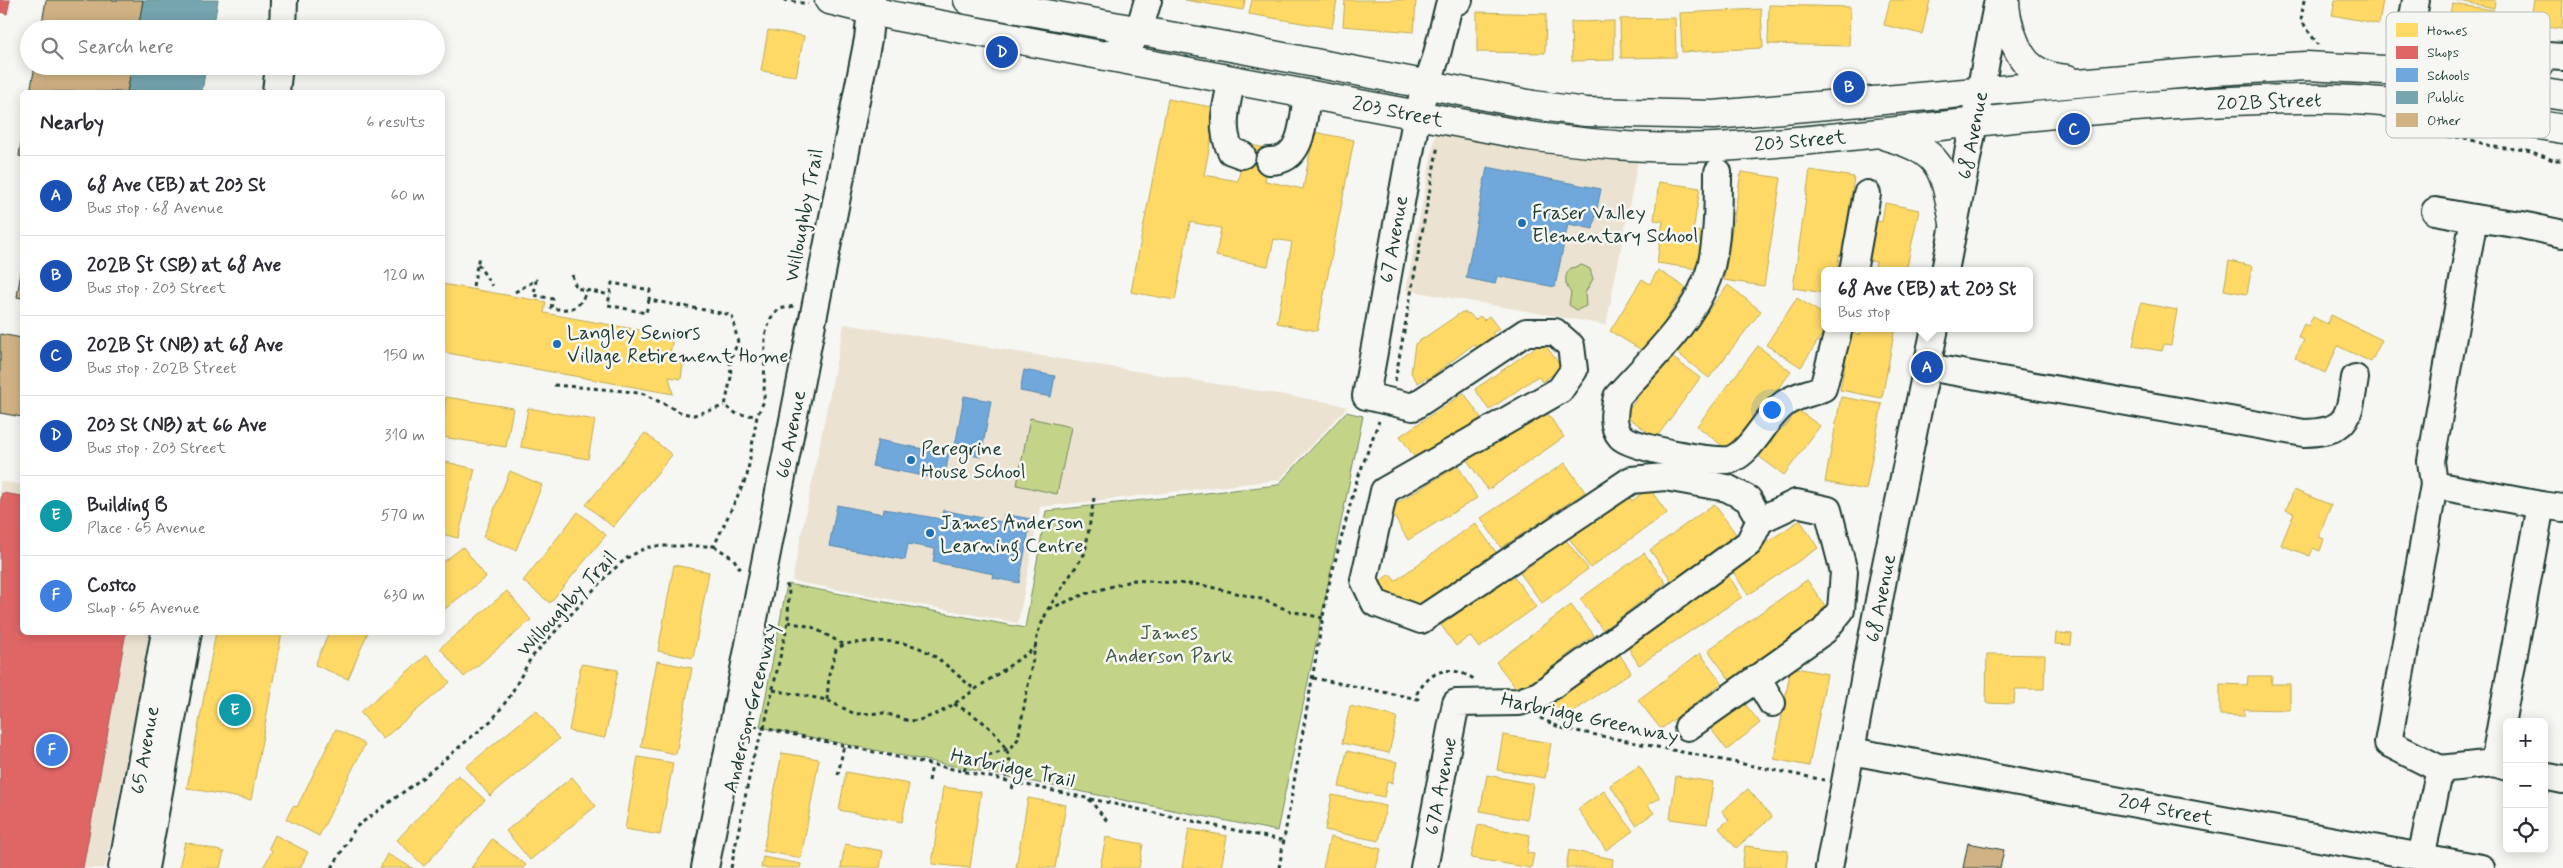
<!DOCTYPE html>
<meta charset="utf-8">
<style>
body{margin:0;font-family:Mynerve,sans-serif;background:#f2f2f3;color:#2b2b33}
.controls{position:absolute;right:15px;bottom:15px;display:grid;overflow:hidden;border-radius:8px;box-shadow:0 2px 12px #0003}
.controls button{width:45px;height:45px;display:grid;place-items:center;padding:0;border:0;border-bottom:1px solid #e1e1e2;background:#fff;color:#2b2b33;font:25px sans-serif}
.you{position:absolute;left:1771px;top:409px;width:18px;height:18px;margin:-12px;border:4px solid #fff;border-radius:50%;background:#1a73e8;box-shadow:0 0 0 8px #1a73e833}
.badge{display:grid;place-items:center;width:32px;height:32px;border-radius:50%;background:#0b8043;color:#fff;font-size:16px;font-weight:700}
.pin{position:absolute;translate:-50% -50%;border:2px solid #fff;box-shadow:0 1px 5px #0006}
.popup{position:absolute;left:1821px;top:267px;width:212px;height:65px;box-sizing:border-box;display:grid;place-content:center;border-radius:8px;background:#fff;filter:drop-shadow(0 1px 4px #0005);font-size:16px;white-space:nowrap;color:#7c7c81}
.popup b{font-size:19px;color:#2b2b33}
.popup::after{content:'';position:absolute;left:50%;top:100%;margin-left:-10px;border:10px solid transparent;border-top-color:#fff}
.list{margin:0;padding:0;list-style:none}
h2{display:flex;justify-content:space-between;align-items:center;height:65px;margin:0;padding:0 20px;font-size:21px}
h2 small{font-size:16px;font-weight:400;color:#7c7c81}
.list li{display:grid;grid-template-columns:32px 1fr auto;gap:15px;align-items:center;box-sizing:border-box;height:80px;padding:0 20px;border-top:1px solid #e1e1e2}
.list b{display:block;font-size:19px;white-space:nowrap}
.list p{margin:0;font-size:16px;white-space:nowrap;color:#7c7c81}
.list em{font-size:16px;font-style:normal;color:#7c7c81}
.icon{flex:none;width:28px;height:28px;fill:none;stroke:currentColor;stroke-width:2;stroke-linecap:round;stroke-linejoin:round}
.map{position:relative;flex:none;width:2563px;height:868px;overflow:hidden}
.search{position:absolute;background:#fff;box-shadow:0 2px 12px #0003;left:20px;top:20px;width:425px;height:55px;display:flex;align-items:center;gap:12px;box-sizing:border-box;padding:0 18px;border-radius:28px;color:#7c7c81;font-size:19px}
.panel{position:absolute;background:#fff;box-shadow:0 2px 12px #0003;left:20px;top:90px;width:425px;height:545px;border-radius:8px}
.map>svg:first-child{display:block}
.built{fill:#ebe2d1}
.green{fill:#c3d489;stroke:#71885e}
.homes{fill:#ffd966;stroke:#bcaa57}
.shops{fill:#e06666;stroke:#a65a57}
.schools{fill:#6fa8dc;stroke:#5788aa}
.public{fill:#76a5af;stroke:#5c868a}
.building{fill:#d0b284;stroke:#1f3d34}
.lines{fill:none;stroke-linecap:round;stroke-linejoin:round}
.minor-casing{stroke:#1f3d34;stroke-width:30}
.major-casing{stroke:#1f3d34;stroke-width:31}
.path{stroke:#1f3d34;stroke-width:3;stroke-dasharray:4 4;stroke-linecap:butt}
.minor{stroke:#f6f6f2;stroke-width:26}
.major{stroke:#f6f6f2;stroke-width:28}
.poi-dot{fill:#1f6fb2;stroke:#f6f6f2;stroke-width:2}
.labels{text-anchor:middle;stroke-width:5;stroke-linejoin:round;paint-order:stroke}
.street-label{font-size:20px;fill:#1f3d34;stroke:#f6f6f2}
.poi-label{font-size:20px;fill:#1f3d34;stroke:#f6f6f2;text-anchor:start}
.park-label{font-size:20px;fill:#405b45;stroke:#f6f6f2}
.key{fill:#f6f6f2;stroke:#b6beb9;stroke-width:1}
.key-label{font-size:14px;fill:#1f3d34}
</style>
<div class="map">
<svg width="2563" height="868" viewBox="0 0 2563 868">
<rect width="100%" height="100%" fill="#f6f6f2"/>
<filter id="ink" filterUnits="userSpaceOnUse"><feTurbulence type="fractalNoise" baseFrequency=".02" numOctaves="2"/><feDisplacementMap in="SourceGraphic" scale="10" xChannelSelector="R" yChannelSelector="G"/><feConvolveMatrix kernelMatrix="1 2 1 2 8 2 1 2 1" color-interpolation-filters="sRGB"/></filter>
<g filter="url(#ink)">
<g class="built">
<path d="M1436,131L1639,156L1606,325L1406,290Z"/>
<path d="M844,324L1333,403L1347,407L1279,480L1040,507L1018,623L792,581Z"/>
<path d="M0,481L22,485V632L151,633L105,868H0Z"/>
</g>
<g class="green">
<path d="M1582,265L1590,269L1593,279L1585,293L1586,306L1577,310L1569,305L1571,293C1565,285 1563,276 1571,268Z"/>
<path d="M1346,412L1363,416L1277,831L760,727L787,584L1025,628L1046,511L1278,485Z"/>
<path d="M1030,418L1071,427L1057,494L1017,485Z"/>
</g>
<g class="homes">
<path d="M1185,0H1245L1243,10Z"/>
<path d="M1252,0H1337L1332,28L1249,14Z"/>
<path d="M1345,0H1416L1414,32L1343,26Z"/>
<path d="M1890,0H1930L1922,34L1884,25Z"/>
<path d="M2335,0H2383L2379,24L2332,15Z"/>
<path d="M2455,0H2495L2494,8Z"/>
<path d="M2534,0H2563L2562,29L2530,25Z"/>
<path d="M2452,4L2494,10L2490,31L2485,30L2483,43L2446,37Z"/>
<path d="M1769,5L1850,7L1849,46L1768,44Z"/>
<path d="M1761,9L1763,48L1682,52L1680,13Z"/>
<path d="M1477,12L1546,14L1545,53L1477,52Z"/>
<path d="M1675,18L1676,57L1621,58L1620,19Z"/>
<path d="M1614,21V60L1572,61L1571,22Z"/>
<path d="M768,30L804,36L796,76L761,71Z"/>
<path d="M1168,99L1217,108L1204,175L1238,181L1245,144L1271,149L1265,181L1303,189L1314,132L1354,140L1317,331L1277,323L1292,242L1274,239L1268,266L1216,256L1221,228L1190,222L1175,300L1131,292Z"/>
<path d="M1810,170L1854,177L1842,256L1839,255L1837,271H1824V293L1793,288Z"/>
<path d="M1741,172L1781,178L1764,286L1724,280Z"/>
<path d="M1659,182L1700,188L1693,231L1704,232L1698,269L1657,263L1663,221L1654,220Z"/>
<path d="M1885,203L1919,210L1906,271H1874L1876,262L1864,260L1873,220L1882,222Z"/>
<path d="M2229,261L2252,266L2247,294L2224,290Z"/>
<path d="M1658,270L1686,288L1645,352L1610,331L1642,279L1650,284Z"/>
<path d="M442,284L546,302L544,313L673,336L669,361L683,364L681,379L669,377L673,394L442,352Z"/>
<path d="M1728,285L1761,311L1709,378L1676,352Z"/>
<path d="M1797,298L1824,315L1826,328L1801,367L1766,345Z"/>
<path d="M2141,303L2177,310L2171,345L2164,344L2162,351L2133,346Z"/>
<path d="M1462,312L1470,314L1475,320L1480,316L1484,320L1489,316L1499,329L1492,333L1495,336L1478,349L1474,344L1428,379L1427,377L1418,383L1411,373L1415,344Z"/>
<path d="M2331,315L2382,340L2371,362L2338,346L2325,373L2295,358L2304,340L2298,337L2304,324L2308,326L2313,317L2327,324Z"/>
<path d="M1862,328H1895L1882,398L1840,390L1851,333L1860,335Z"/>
<path d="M1543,342L1562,368L1542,382L1538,376L1489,410L1475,389Z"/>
<path d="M1758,346L1791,372L1729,451L1697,426Z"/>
<path d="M1669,355L1700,378L1656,438L1625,415Z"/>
<path d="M1464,393L1481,418L1417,461L1400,436Z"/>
<path d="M446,397L513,408L506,447L442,437Z"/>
<path d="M1841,397L1882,404L1866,490L1825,482Z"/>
<path d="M1788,403L1820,426L1784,475L1753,452Z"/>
<path d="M1543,407L1564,437L1488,490L1467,460Z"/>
<path d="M528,408L595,420L588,459L521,447Z"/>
<path d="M645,433L672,455L613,527L586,505Z"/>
<path d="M442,461L475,469L458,538L442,534Z"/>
<path d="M1565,463L1585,492L1501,548L1481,518Z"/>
<path d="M1458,466L1477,498L1408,540L1389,508Z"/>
<path d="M510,471L542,485L516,550L483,537Z"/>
<path d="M1649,488L1667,513L1590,568L1567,535L1627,493L1632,501Z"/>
<path d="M2294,490L2331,505L2319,537L2324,539L2320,551L2313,548L2310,556L2281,545L2294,513L2286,510Z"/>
<path d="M1714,504L1736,534L1672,581L1650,550Z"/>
<path d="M578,512L606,535L550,603L523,581Z"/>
<path d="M1800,520L1818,548L1748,595L1730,567Z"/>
<path d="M1475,523L1498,555L1414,615L1393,609L1375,584L1390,574L1395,581Z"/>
<path d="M1566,540L1588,569L1542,603L1520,573Z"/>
<path d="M463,547L486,577L442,611V563Z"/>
<path d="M1644,553L1666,583L1603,630L1580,599Z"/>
<path d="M674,565L709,572L693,658L658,651Z"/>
<path d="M1727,573L1742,597L1639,665L1624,641Z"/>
<path d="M1512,574L1536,607L1479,648L1470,636L1456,646L1441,625Z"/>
<path d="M1807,580L1830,613L1800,634L1798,632L1730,680L1708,650Z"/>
<path d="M507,591L531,620L464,677L440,648Z"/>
<path d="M1571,605L1594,635L1519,692L1496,662Z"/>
<path d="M216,632H282L251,800L187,788Z"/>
<path d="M329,632H368L348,679L315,665Z"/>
<path d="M2056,633L2072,634L2071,645L2055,644Z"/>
<path d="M1616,649L1631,672L1560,721L1544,697Z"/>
<path d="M1700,653L1722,683L1661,729L1638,700Z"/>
<path d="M1987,654L2045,655L2044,689H2015L2014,704L1986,703Z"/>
<path d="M427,655L450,682L383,739L360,712Z"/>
<path d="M657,661L692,668L676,754L641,747Z"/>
<path d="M581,664L618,670L605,738L569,731Z"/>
<path d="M1791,667L1827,674L1809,766L1774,759Z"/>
<path d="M2248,676H2272L2271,684H2290V710L2244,709V716L2220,715V684L2247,685Z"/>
<path d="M1741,699L1760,723L1727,750L1708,725Z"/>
<path d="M1350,706L1397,717L1389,753L1342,743Z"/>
<path d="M536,710L559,739L490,796L466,767Z"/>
<path d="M336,729L365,744L319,836L286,819L293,806L297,807Z"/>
<path d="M1503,735L1551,743L1545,778L1497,770Z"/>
<path d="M1347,751L1397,762L1392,783L1387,782L1384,797L1339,787Z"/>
<path d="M782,753L819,759L801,858L763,851Z"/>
<path d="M638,757L673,763L660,835L625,829Z"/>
<path d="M1639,766L1660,798L1648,805L1654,813L1636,825L1610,785Z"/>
<path d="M846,772L909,784L902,822L839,810Z"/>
<path d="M458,775L485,800L424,866L397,840Z"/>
<path d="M1487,775L1533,784L1527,820L1480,811Z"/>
<path d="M1676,776L1713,782L1707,824L1670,819Z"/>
<path d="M572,777L596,806L530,860L506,831Z"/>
<path d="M943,787L981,792L970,868L932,864Z"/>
<path d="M1748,789L1772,817L1736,848L1719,828L1729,820L1722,811Z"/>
<path d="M1604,791L1633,831L1606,850L1578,809Z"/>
<path d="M1332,795L1386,806L1379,841L1325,830Z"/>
<path d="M1028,798L1066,805L1055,868H1016Z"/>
<path d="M1478,825L1530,835L1527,853L1534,854L1531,868L1471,858Z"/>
<path d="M1189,829L1227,836L1221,868H1182Z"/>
<path d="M275,835L308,852L300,868H263L272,851L269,848Z"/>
<path d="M1106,837L1143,844L1139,868H1100Z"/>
<path d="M1330,837L1381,849L1376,868H1323Z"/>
<path d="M492,839L526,865L523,868H471Z"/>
<path d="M185,842L224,852L220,868H179Z"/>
<path d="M845,844L883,851L880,868H841Z"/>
<path d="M1745,846L1788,851L1786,868H1742Z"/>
<path d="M1569,850L1613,859L1612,868H1566Z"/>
<path d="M387,854L413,868H380Z"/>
<path d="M763,857L801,864L800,868H761Z"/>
</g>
<g class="shops">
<path d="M0,0H10L7,14L0,12Z"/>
<path d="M2,493L22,496V632H126L83,868H0V504Z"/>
</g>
<g class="schools">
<path d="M1487,167L1601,189L1593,229L1568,224L1555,287L1497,276L1495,284L1466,278Z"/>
<path d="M1024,370L1055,376L1051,397L1020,391Z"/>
<path d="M964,396L991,401L981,457L954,452Z"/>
<path d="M878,440L949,454L944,480L872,466Z"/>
<path d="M837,505L883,514L884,509L941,519L943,510L1002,522L1004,514L1031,519L1019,583L993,578L994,574L933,562L935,549L908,544L905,560L829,546Z"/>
</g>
<g class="public">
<path d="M143,0H218L213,29H138Z"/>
<path d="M132,66H206L202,92H127Z"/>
</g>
<g class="building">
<path d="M46,0H143L138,29H41Z"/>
<path d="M35,66H132L127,92H30Z"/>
<path d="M22,134V157L19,156Z"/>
<path d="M22,266V298L17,297Z"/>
<path d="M0,334L22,338V417L0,413Z"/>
<path d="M1968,843L2004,850L2000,868H1963Z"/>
</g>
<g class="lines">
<g class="minor-casing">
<g id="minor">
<path d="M283,29L284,0"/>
<path d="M1105,56L1131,43L1139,30L1148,0"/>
<path d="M1232,80C1227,102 1219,129 1231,151L1242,155"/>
<path d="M2524,89L2542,61L2547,56L2563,57"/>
<path d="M276,92L279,66"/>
<path d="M2398,103L2416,0"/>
<path d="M1269,161C1304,162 1303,120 1307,94"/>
<path d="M1718,172C1718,203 1718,251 1707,279C1689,325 1649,361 1617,397C1614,411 1611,426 1621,437C1630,447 1720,465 1732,459C1753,450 1766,417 1784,404C1795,395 1810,394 1823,388L1839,328"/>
<path d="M2435,211L2474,218"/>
<path d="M1853,271L1867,194"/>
<path d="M1945,271L1998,0"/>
<path d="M1927,367L2304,433C2349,432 2349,416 2355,378"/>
<path d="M2434,485L2388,743L2440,769"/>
<path d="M2541,505L2434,485L2431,461L2474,218L2522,225L2563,234"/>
<path d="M1757,678L1772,703"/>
<path d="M1688,727L1824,631L1841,610L1844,572L1828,510L1796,503L1760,520"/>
<path d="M1851,751L2481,868"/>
<path d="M2494,763L2541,505L2563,508"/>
<path d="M2544,776L2563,780"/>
<path d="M2421,857L2440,769L2494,763L2507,767"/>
<path d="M122,868L165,632"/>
<path d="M145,868L188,632"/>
<path d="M705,868L868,39L872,0"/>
<path d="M1424,868L1456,703L1519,702L1539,695L1749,543L1760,520L1748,499L1727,488L1665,477L1631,480L1421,620L1375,603L1364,580L1384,491L1560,390L1574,370L1571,346L1555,332H1526L1413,407L1366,396L1417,114L1436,58L1449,5L1459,0"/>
<path d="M1829,868L1884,574L1935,328"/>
</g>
</g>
<g class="major-casing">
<g id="major">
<path d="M829,0L894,16L1529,136C1591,144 1653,150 1716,147C1791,143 1865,135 1940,126C2058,113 2179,101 2299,99C2388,97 2475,114 2563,129"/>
<path d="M968,0L1242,49L1533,105L1586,112L1714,115L2214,71L2306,66L2404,71L2563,96"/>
<path d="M2005,0C2005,19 2016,57 2033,68C2042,75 2056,78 2067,79"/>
<path d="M1886,136C1943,152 1944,169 1954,223"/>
</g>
</g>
<g class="path">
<path d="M784,0L808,4"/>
<path d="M2304,0L2301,20L2318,45"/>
<path d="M2428,49L2516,62"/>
<path d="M2408,133L2465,138L2494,147L2527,150L2553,160H2563"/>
<path d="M478,264L492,286"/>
<path d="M572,275L576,288L610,295"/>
<path d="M473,286L479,256"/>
<path d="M515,292L536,280L534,295L553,299L551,308C569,311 581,310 586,290"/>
<path d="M649,300L646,313L608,305L612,283L650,290L649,300L732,315L738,343L730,359L731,377L725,406L737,414L757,416"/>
<path d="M1395,381L1438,145"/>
<path d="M554,385L625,391L644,394L682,413L694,415L724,406"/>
<path d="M714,546L733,558L741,570"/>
<path d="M1049,609L1085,594L1134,580L1202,585L1261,599L1290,611L1323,618"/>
<path d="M788,622L812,627L843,644"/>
<path d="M1313,678L1418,699L1417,693C1434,667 1450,665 1476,680"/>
<path d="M773,690L827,700L855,714L885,713L906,720L917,721L939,713L954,704L1035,648"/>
<path d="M827,700L829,675L836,650C845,642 854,643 865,642C923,638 934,655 975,690"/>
<path d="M954,704C979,717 999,731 1010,758L1006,780"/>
<path d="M1540,718L1561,728L1824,780"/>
<path d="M754,726L1285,841"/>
<path d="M964,771L968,761L1011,748L1018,739L1038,632L1048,609L1085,553L1094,498"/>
<path d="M838,775L844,745"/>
<path d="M929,781L932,765"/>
<path d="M1012,789L1014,782"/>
<path d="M1089,799L1107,821"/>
<path d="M332,868L356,827L421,779L493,719L510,696L531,658L608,574L627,558L645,548L655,546H714L747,476L757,416L764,401L765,335L771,318L779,309L794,306"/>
<path d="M731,868L753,758L764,728L788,622L789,587L782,584"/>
<path d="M1279,868L1328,588L1356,483L1379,421"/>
</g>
<use href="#minor" class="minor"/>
<use href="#major" class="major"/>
</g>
</g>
<g class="poi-dot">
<circle cx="1522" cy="223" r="5"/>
<circle cx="557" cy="344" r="5"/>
<circle cx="911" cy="460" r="5"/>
<circle cx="930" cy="533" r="5"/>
</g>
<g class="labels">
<g class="street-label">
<text transform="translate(2269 101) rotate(-2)" y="7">202B Street</text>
<text transform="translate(1398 111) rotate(11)" y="7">203 Street</text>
<text transform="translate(1972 135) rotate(-79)" y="7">68 Avenue</text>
<text transform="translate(1800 140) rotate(-5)" y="7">203 Street</text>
<text transform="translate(803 215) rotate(-79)" y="7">Willoughby Trail</text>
<text transform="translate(1393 239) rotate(-80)" y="7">67 Avenue</text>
<text transform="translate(790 434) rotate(-79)" y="7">66 Avenue</text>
<text transform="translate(1880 598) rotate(-79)" y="7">68 Avenue</text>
<text transform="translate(566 603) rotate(-47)" y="7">Willoughby Trail</text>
<text transform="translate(750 708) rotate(-76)" y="7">Anderson Greenway</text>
<text transform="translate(1590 717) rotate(12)" y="7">Harbridge Greenway</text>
<text transform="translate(144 750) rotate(-80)" y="7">65 Avenue</text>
<text transform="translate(1013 767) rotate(12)" y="7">Harbridge Trail</text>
<text transform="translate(1440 786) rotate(-79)" y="7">67A Avenue</text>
<text transform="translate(2166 809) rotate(11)" y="7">204 Street</text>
</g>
<g class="poi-label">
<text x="1532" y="219">Fraser Valley<tspan x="1532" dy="23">Elementary School</tspan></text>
<text x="567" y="339">Langley Seniors<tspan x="567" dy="23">Village Retirement Home</tspan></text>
<text x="921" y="455">Peregrine<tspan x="921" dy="23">House School</tspan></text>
<text x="940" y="529">James Anderson<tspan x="940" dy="23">Learning Centre</tspan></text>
</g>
<g class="park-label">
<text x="1169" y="639">James<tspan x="1169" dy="23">Anderson Park</tspan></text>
</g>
</g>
<rect x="2386" y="12" width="164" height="126" rx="8" class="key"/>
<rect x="2396" y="23" width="22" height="14" fill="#ffd966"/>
<rect x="2396" y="46" width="22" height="13" fill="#e06666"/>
<rect x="2396" y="68" width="22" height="14" fill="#6fa8dc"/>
<rect x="2396" y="91" width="22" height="13" fill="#76a5af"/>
<rect x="2396" y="113" width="22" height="14" fill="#d0b284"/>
<g class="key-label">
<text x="2427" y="35">Homes</text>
<text x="2427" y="57">Shops</text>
<text x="2427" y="80">Schools</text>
<text x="2427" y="102">Public</text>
<text x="2427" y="125">Other</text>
</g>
</svg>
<div class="controls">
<button>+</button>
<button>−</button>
<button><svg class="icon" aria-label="locate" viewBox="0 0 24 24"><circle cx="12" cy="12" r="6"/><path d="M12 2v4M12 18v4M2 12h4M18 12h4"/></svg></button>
</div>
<div class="you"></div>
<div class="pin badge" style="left:1927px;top:367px;background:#1a4fb4">A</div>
<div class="popup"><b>68 Ave (EB) at 203 St</b>Bus stop</div>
<div class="pin badge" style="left:1849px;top:87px;background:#1a4fb4">B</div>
<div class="pin badge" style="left:2074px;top:129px;background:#1a4fb4">C</div>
<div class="pin badge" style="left:1002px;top:52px;background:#1a4fb4">D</div>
<div class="pin badge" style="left:235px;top:710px;background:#0f9aa8">E</div>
<div class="pin badge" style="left:52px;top:750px;background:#3f7fe0">F</div>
<div class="search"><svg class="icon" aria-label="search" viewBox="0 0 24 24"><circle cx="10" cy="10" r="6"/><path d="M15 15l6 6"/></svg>Search here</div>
<section class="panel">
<h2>Nearby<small>6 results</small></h2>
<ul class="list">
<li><span class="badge" style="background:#1a4fb4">A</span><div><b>68 Ave (EB) at 203 St</b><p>Bus stop · 68 Avenue</p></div><em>60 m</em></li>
<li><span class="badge" style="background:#1a4fb4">B</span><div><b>202B St (SB) at 68 Ave</b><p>Bus stop · 203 Street</p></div><em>120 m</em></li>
<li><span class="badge" style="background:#1a4fb4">C</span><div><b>202B St (NB) at 68 Ave</b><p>Bus stop · 202B Street</p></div><em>150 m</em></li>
<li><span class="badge" style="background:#1a4fb4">D</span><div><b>203 St (NB) at 66 Ave</b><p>Bus stop · 203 Street</p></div><em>310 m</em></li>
<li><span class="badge" style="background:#0f9aa8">E</span><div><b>Building B</b><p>Place · 65 Avenue</p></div><em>570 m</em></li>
<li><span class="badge" style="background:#3f7fe0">F</span><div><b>Costco</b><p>Shop · 65 Avenue</p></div><em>630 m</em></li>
</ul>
</section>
</div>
